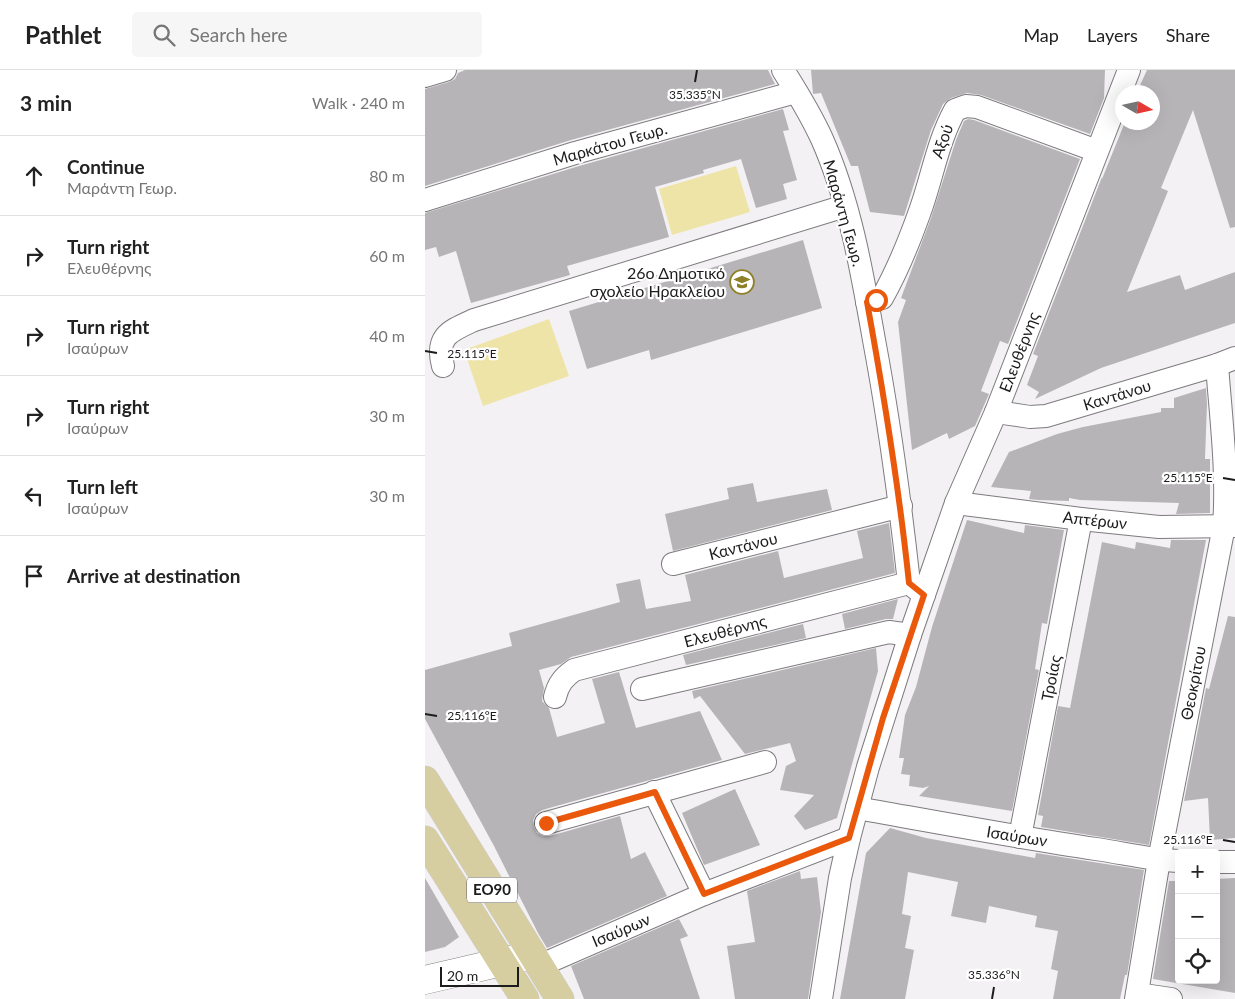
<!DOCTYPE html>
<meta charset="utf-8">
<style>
body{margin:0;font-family:Lato,sans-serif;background:#f6f6f6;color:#222}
.controls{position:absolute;right:15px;bottom:15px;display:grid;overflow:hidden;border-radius:5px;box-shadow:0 5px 20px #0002}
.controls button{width:45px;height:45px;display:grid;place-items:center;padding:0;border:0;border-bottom:1px solid #e0e0e0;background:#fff;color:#222;font:25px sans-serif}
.compass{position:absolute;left:690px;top:15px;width:45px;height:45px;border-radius:50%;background:#fff;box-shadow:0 5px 20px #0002;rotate:99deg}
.scale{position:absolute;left:15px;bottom:12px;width:79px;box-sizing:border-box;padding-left:5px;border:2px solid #1d1c1d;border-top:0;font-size:14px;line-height:18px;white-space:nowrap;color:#1d1c1d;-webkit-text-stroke:4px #fff;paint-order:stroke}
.stop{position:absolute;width:15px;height:15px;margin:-11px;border:4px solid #ea580c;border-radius:50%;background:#fff}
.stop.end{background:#ea580c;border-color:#fff;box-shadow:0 1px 5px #0008}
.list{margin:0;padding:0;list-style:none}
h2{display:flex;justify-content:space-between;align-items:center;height:65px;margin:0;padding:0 20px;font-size:21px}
h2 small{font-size:16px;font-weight:400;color:#767676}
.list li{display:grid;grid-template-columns:32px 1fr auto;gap:15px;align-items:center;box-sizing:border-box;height:80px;padding:0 20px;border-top:1px solid #e0e0e0}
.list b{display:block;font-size:19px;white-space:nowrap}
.list p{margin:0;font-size:16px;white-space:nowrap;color:#767676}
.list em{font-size:16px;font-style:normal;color:#767676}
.icon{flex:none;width:28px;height:28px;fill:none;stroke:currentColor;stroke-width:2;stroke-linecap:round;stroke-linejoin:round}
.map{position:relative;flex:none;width:810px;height:929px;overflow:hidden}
header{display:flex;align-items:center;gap:30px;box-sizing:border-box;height:70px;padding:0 25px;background:#fff;border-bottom:1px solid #e0e0e0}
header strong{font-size:24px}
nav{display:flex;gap:28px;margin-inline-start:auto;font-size:18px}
.search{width:350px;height:45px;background:#f6f6f6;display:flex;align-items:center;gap:12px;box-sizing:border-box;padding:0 18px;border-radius:5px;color:#767676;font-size:19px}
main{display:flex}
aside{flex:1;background:#fff}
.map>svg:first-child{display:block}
.green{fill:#eee4a8}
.building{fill:#b6b4b7}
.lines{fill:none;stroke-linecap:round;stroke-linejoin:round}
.minor-casing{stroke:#7d7b7e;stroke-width:24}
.tertiary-casing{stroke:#7d7b7e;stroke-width:29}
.primary-casing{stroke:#cdcdcd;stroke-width:29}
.minor{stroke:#fff;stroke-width:22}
.tertiary{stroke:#fff;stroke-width:28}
.primary{stroke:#d6cea1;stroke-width:28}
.route{stroke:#ea580c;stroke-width:6}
.ticks{fill:none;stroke:#1d1c1d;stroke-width:2}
.labels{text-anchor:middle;stroke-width:4.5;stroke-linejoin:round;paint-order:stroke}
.shield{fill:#fff;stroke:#616061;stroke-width:1}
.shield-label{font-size:15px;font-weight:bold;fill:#1d1c1d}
.street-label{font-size:16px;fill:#1d1c1d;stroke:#fff}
.poi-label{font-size:16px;fill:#1d1c1d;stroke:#fff;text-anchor:end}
.ticks-label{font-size:12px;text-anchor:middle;fill:#1d1c1d;stroke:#fff;stroke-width:4.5;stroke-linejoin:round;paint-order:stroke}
</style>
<header>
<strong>Pathlet</strong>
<div class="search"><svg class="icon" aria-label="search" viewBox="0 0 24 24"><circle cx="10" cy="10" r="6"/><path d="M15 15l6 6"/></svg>Search here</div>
<nav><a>Map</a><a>Layers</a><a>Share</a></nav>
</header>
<main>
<aside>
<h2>3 min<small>Walk · 240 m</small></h2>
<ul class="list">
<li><svg class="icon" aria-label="ahead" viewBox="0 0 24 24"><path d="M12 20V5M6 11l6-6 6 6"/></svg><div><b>Continue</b><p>Μαράντη Γεωρ.</p></div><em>80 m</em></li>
<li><svg class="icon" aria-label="right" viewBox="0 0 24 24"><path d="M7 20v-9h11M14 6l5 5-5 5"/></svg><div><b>Turn right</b><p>Ελευθέρνης</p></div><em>60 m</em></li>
<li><svg class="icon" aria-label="right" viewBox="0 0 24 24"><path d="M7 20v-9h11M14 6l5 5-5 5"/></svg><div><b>Turn right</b><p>Ισαύρων</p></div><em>40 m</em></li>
<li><svg class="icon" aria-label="right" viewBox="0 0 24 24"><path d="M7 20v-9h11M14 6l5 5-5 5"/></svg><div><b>Turn right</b><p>Ισαύρων</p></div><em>30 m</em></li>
<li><svg class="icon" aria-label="left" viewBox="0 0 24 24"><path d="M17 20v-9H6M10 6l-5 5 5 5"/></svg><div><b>Turn left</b><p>Ισαύρων</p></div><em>30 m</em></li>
<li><svg class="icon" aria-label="arrive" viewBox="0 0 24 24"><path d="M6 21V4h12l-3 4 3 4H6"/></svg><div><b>Arrive at destination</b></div></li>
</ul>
</aside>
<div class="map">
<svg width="810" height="929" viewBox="0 0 810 929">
<rect width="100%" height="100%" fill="#f4f1f4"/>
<g class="green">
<path d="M311,96L325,142L247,165L234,119Z"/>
<path d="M124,249L144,306L58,336L39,280Z"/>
</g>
<g class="building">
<path d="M40,0H343L350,14L146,70L0,116V19L24,12L30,9L33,3Z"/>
<path d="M386,0H680L679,28L665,64L556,25L542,23L526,28L518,34L506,60L479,146L445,142L433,96H426L396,23L388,24Z"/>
<path d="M722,0H810V157L805,158L768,40L736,118L743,121L702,222L755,205L760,220L810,202V253L676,298L610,329L614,322L602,315L613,286L608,284L677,107V109L700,52H728V22H712Z"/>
<path d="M358,39L364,60L358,61L372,110L358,114L362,129L331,138L316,89L278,100L279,103L230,117L244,167L142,196L145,205L46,233L31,181L14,187L11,177L0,180V143L154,96Z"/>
<path d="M543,49L549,50L655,89L583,274L575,271L556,321L564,324L550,356L524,369L522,363L487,380L473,252L481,230L476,228L506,148L531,70L539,51Z"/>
<path d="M378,170L397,238L226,290L224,280L162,299L144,241Z"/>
<path d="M781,318L782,334L780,389H785V443L751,444L754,433L655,430L644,428V431L613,430L604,429L606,421L566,417L584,382L632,364L658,357L736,342V338H749V328Z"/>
<path d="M328,413L332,432L402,419L407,440L248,481L240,444L304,429L302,418Z"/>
<path d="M542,450L599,463L600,455L639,460L622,554L617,553L610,599L614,600L587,741L494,726L504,716L498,718L484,716L485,705L476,704L479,688H474L480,645L491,617L507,557Z"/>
<path d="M464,453L470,503L146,587L136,594L114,600L119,618L117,631L124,638L132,667L180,653L167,609L194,602L211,658L275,641L297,690L117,740L111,744L108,750L109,757L112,763L118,766H125L195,746L206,789L220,782L242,826L122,878L113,863L69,776L0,649V600L87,576L84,563L195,532L191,514L215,509L221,539L266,531L260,505L353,481L359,508L438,488L432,461Z"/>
<path d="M746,470H781L724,775L616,757L618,746L613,745L633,636L645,638L677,472L710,479L711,472L745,478Z"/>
<path d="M473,529L468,549H461L420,559L417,544Z"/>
<path d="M803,546L810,547V768L785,770L783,728L759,731L781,618L784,619Z"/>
<path d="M378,554L381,568L261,595L258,585Z"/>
<path d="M451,578L453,601L412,748L380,760L369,746L389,725L355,720L361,696L371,691L365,673L320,684L275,626L269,629L267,621Z"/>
<path d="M310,719L335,775L279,795L257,743Z"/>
<path d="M465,758L501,768L610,788L611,783L719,800L702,905H700L695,929H628L633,901L626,899L633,861L610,857L612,846L564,836L561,853L526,846L533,812L483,802L477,844L486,846L480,878L489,880L480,929H415L441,783Z"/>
<path d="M375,801L376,809L392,807L396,842L383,929H310L302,876L330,872L322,821Z"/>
<path d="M0,808L34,867L20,877L0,882Z"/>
<path d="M810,808V923L728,909L744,811H754V910H791V809Z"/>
<path d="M254,849L263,866L255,869L275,929H159L146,896Z"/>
</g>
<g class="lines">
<g class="minor-casing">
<g id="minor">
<path d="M358,0C372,22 386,45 397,69C425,132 437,202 449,270C464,350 475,431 484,513L499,525"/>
<path d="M0,6L20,0"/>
<path d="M0,130L150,83L371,22"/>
<path d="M442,232L457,228C471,203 484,172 494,144C507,109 512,73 530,40L541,36L552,37L672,81"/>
<path d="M18,296C10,266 25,261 49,250L420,136"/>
<path d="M571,342L605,347L621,346L792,295L810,288"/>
<path d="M531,433L656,449L734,457L810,456"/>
<path d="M248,494L476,436"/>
<path d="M217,619L464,562L485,565"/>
<path d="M130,627C133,614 139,607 149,600L484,513"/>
<path d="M229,722L279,824"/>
<path d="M432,738C511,752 591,767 671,779C699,783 726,790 754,791"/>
<path d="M121,753L340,692"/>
<path d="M595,767L656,449"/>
<path d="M791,792H810"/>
<path d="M114,896L279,824L424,768"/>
<path d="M712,924L746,929"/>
<path d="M396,929L415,808L424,768L443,697L485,565L531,433L571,342L704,0"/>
<path d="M711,929L734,790L799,456C803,402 796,349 792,295"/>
</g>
</g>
<g class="tertiary-casing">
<path id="tertiary" d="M0,910L107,885"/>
</g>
<g class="primary-casing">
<g id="primary">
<path d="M0,710L135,929"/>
<path d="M0,770L100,929"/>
</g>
</g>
<use href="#minor" class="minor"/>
<use href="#tertiary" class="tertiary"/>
<use href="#primary" class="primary"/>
</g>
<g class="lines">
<path class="route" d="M121,753L230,722L279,824L424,768L458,648L499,525L484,513C474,418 459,325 442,232L451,230"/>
</g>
<path class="ticks" d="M270,12L272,0M0,281L12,283M798,408L810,410M0,644L12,646M798,770L810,772M567,929L569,917"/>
<defs>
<g id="school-ring" transform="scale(1.25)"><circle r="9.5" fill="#fff" stroke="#8f7f26" stroke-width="1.5"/><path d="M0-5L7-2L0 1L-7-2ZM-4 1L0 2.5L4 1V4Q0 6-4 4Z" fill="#8f7f26"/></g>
</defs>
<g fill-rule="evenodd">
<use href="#school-ring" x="317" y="212"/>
</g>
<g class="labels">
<rect class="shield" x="42" y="807.5" width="50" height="25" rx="4"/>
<g class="shield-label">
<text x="67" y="825">ΕΟ90</text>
</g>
<g class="street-label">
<text transform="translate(517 71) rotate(-70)" y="6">Αξού</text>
<text transform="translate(185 74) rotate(-16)" y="6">Μαρκάτου Γεωρ.</text>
<text transform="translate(419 143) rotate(74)" y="6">Μαράντη Γεωρ.</text>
<text transform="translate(594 282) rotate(-69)" y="6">Ελευθέρνης</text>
<text transform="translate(692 325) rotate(-17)" y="6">Καντάνου</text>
<text transform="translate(670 450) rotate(6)" y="6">Απτέρων</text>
<text transform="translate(318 476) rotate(-14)" y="6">Καντάνου</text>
<text transform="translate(300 561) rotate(-15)" y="6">Ελευθέρνης</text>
<text transform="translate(626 608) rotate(-79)" y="6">Τροίας</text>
<text transform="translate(768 613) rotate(-79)" y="6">Θεοκρίτου</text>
<text transform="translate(592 766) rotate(9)" y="6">Ισαύρων</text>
<text transform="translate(196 860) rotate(-23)" y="6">Ισαύρων</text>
</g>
<g class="poi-label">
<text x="300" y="209">26ο Δημοτικό<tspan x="300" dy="18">σχολείο Ηρακλείου</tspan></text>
</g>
</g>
<g class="ticks-label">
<text x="270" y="29">35.335°N</text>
<text x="47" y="288">25.115°E</text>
<text x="763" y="412">25.115°E</text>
<text x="47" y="650">25.116°E</text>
<text x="763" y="774">25.116°E</text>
<text x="569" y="909">35.336°N</text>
</g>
</svg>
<div class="controls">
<button>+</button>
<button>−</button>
<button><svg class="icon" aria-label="locate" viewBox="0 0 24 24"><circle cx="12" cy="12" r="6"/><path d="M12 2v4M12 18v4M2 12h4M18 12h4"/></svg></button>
</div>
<svg class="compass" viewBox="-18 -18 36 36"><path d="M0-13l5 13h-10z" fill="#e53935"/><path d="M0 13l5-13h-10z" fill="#767676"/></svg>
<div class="scale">20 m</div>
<div class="stop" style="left:451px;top:230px"></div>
<div class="stop end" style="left:121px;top:753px"></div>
</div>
</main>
